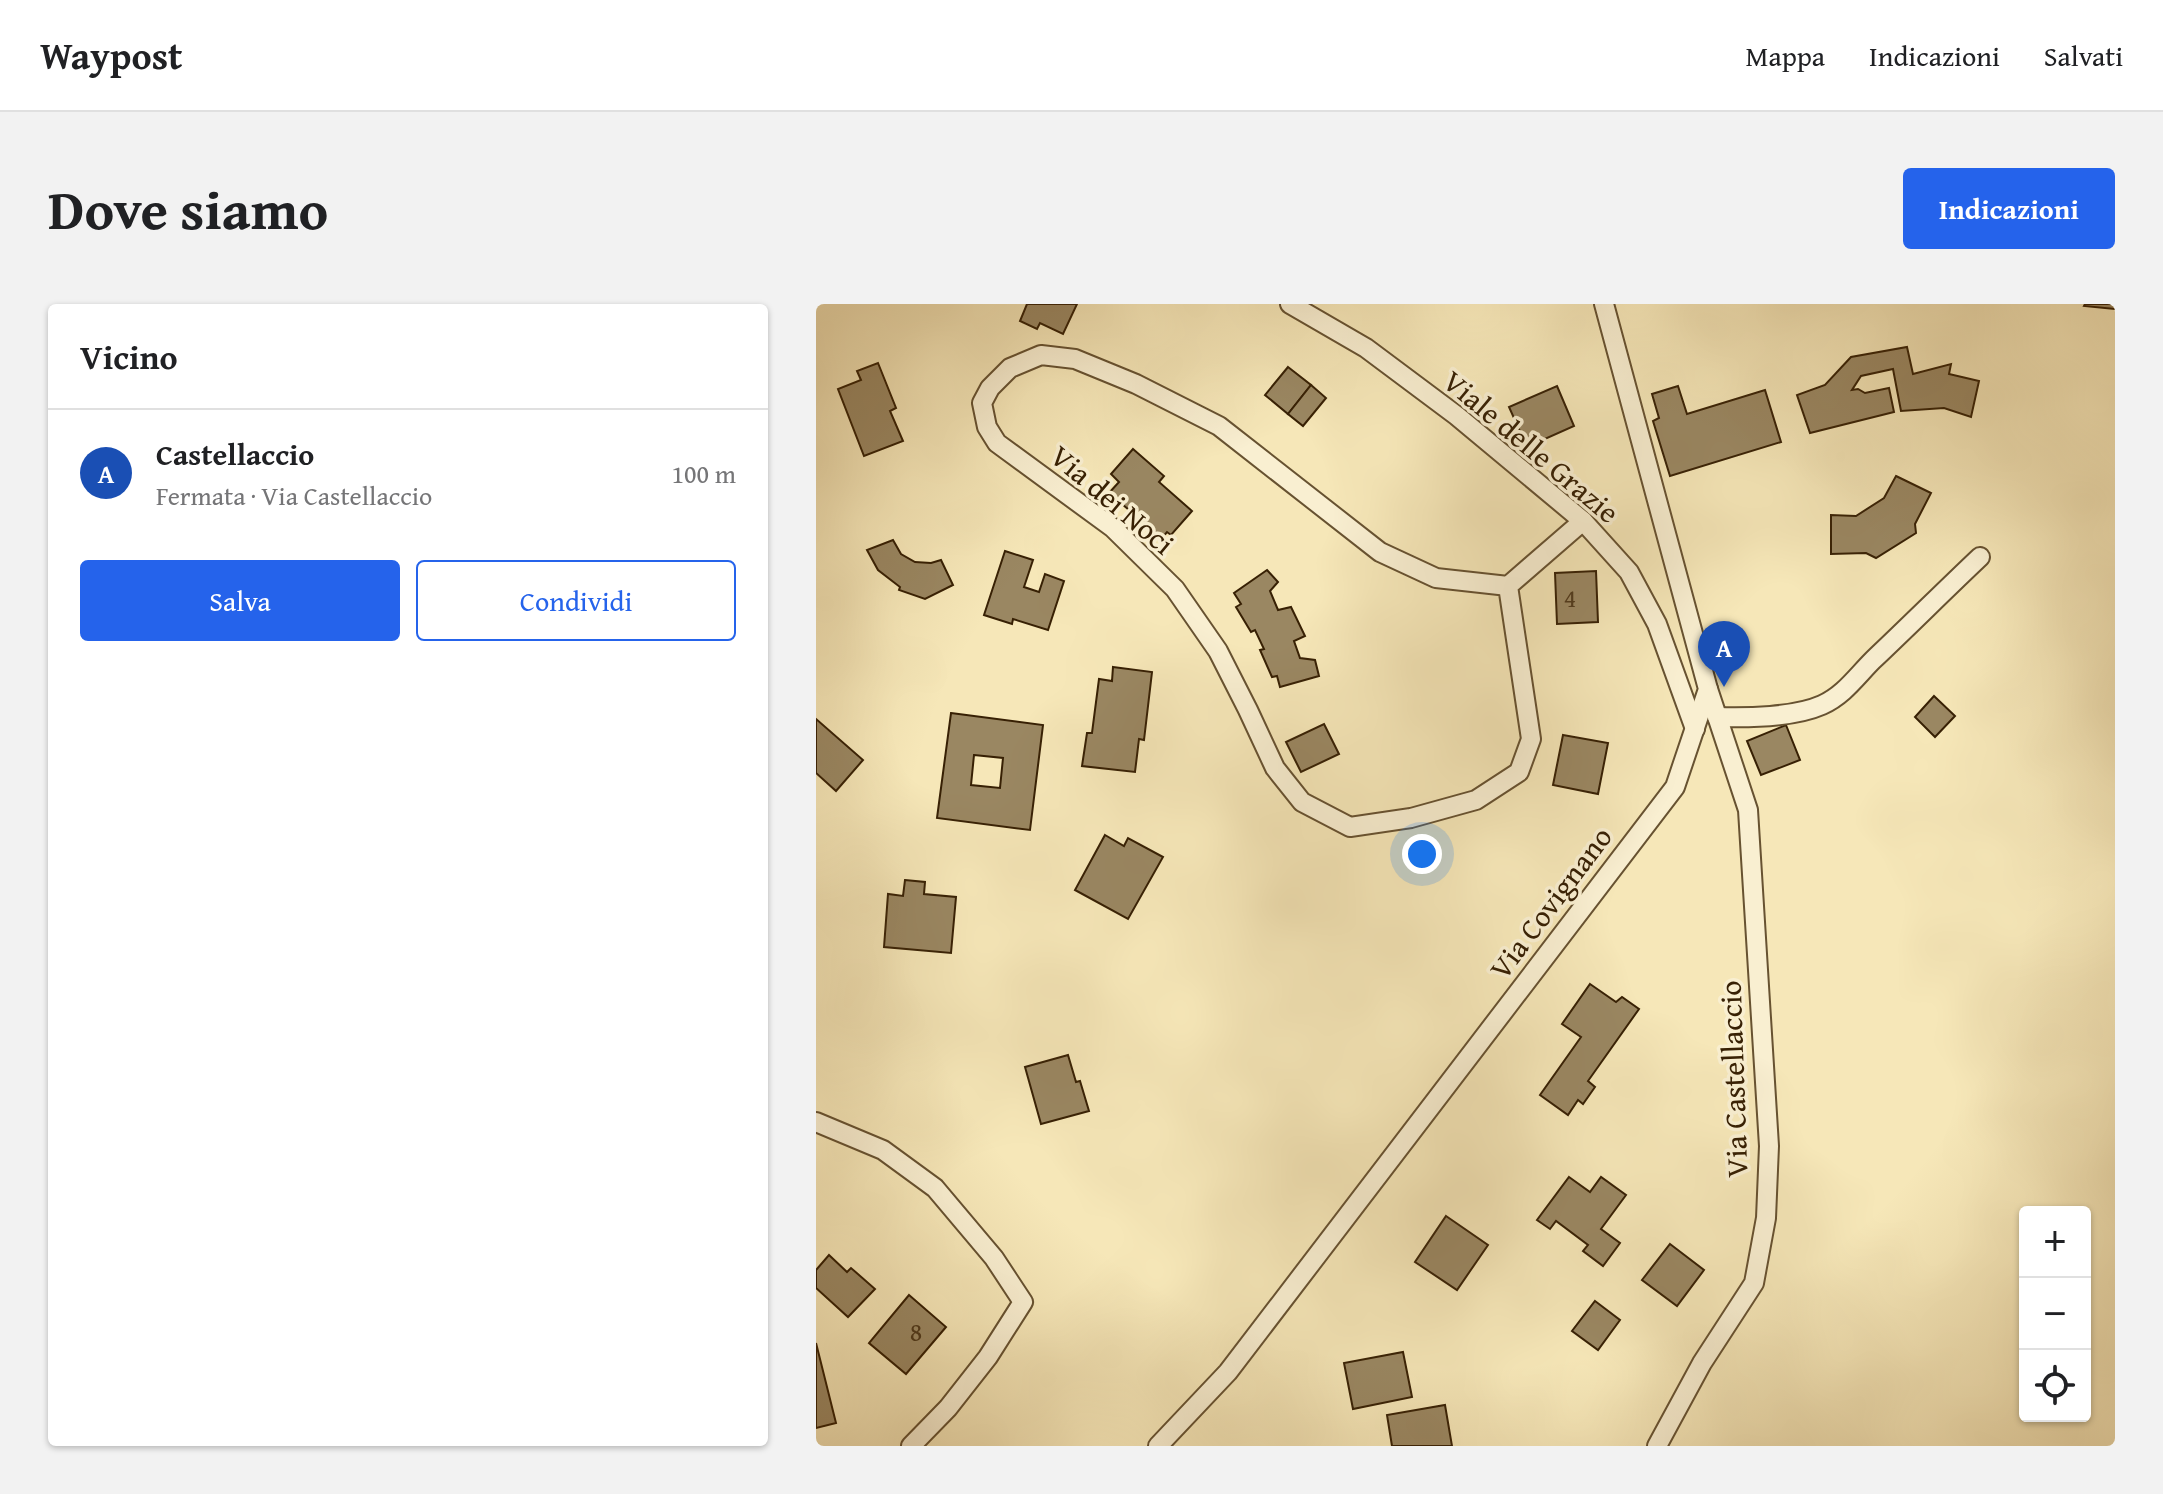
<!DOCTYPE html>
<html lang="it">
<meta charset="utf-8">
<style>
body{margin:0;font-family:"Gentium Book Plus",serif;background:#f2f2f2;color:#202124}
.controls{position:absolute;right:24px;bottom:24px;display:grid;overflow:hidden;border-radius:8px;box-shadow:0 2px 6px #0004}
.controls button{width:72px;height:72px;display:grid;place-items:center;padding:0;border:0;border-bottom:2px solid #e0e0e0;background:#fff;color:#202124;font:40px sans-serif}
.you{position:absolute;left:606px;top:550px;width:28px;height:28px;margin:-20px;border:6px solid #fff;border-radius:50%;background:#1a73e8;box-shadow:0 0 0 12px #1a73e833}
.badge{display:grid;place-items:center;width:52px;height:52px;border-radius:50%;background:#2563eb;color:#fff;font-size:26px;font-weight:700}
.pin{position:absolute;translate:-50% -66px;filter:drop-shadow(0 2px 4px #0008)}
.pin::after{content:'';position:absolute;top:42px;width:28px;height:24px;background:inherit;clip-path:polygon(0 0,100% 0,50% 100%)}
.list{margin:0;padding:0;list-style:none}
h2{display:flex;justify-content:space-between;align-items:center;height:104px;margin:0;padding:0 32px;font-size:34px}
h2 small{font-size:26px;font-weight:400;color:#757577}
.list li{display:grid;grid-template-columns:52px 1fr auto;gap:24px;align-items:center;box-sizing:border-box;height:128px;padding:0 32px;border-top:2px solid #e0e0e0}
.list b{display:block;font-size:30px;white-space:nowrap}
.list p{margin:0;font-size:26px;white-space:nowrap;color:#757577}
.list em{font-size:26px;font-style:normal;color:#757577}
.actions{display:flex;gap:16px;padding:24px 32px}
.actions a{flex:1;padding:18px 0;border:2px solid #2563eb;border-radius:8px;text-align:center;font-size:28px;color:#2563eb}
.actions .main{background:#2563eb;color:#fff}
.icon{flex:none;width:44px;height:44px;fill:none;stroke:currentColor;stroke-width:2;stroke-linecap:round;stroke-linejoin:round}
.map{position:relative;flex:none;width:1299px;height:1142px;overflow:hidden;border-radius:8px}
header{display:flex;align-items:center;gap:48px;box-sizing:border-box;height:112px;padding:0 40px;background:#fff;border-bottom:2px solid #e0e0e0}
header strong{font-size:38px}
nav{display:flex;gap:44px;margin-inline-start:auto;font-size:28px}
.intro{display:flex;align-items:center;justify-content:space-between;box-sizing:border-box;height:192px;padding:0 48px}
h1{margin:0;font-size:56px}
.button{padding:20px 36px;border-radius:8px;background:#2563eb;color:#fff;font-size:28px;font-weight:700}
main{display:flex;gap:48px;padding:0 48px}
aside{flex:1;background:#fff;border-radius:8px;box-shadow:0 2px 6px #0004}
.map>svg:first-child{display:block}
.building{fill:#9a8762;stroke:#372004;stroke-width:2;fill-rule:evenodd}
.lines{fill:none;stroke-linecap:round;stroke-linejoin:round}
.street-casing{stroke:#675231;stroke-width:22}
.street{stroke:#f9efd1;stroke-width:18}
.labels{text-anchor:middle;stroke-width:7;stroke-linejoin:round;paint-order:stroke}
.number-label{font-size:26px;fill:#503a1c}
.street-label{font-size:30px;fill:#372004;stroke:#f9efd1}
</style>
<header>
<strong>Waypost</strong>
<nav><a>Mappa</a><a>Indicazioni</a><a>Salvati</a></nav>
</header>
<div class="intro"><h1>Dove siamo</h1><a class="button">Indicazioni</a></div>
<main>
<aside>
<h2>Vicino<small></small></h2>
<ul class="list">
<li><span class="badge" style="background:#1a4fb4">A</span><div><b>Castellaccio</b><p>Fermata · Via Castellaccio</p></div><em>100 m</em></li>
</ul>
<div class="actions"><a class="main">Salva</a><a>Condividi</a></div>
</aside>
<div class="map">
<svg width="1299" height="1142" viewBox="0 0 1299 1142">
<rect width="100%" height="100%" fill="#f6e7b8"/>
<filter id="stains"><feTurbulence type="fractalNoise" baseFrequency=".0025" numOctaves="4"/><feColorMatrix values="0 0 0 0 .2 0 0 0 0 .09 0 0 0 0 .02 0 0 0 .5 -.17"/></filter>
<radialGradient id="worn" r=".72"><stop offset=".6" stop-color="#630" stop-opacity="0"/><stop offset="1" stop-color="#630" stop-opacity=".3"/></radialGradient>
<g class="building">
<path d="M211,0H261L247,30L224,19L221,25L204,17Z"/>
<path d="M1269,0H1299V5L1268,2Z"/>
<path d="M1091,43L1097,70L1135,60L1133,70L1163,77L1155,113L1128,104L1085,107L1077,65L1045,72L1036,86L1042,85L1049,89L1073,84L1078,108L994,129L981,91L1009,81L1035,53Z"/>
<path d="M62,59L80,104L74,107L87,137L48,152L22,85L45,76L41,67Z"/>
<path d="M472,63L495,81L472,110L449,91Z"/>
<path d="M495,81L510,94L487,122L472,110Z"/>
<path d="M741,82L758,122L711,143L693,103Z"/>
<path d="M862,82L871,110L949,86L965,138L854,172L837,117L843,114L836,90Z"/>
<path d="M317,145L348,172L343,178L376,207L355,231L351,228L346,234L293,189L303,178L295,170Z"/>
<path d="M1080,172L1115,189L1099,220L1100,229L1060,254L1050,249L1015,250V211L1040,212L1068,194Z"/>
<path d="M77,236L85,250L99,258L115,259L125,256L137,281L109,295L83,286L84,283L62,266L51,246Z"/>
<path d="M189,247L217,256L208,283L223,288L229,270L248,277L232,326L197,315L196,320L168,311Z"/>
<path d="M451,266L462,278L454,287L462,306L475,303L489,332L478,337L484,354L499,356L503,372L464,383L461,372L456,373L444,346L448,345L439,326L435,328L420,303L425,300L418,289Z"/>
<path d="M780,267L782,318L741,320L739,269Z"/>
<path d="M297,363L336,368L328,436L323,435L319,468L266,462L271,429H276L283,375L296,377Z"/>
<path d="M1118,392L1139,412L1119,433L1099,413Z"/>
<path d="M135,409L227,421L214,526L121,514ZM158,451L187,454L184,484L155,481Z"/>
<path d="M0,415L47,456L20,487L0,469Z"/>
<path d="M508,420L523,450L485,468L470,438Z"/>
<path d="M970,421L984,456L945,471L931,437Z"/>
<path d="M747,431L792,439L782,490L737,481Z"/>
<path d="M289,531L308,542L312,534L347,553L312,615L259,586Z"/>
<path d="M89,576L109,578L108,590L140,593L135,649L68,643L72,590L87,592Z"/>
<path d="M774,680L800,698L806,693L823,705L772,777L779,783L767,800L762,796L752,811L724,791L765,733L746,720Z"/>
<path d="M252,751L260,778L264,777L273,807L225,820L209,763Z"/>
<path d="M753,873L774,888L785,873L810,891L785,925L804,939L787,962L767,947L772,941L740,917L734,925L721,916Z"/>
<path d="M630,912L672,941L641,986L599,958Z"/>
<path d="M854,940L888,966L861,1002L826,976Z"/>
<path d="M13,951L31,968L35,964L59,985L32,1013L0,984V966Z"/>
<path d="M93,991L130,1023L90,1070L53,1039Z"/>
<path d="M779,997L804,1016L782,1046L756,1027Z"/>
<path d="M0,1039L20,1119L0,1124Z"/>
<path d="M587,1048L596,1093L537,1105L528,1059Z"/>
<path d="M629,1101L636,1142H576L571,1111Z"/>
</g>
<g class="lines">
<g class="street-casing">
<g id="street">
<path d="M474,0L550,44L641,112L767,217L813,268L841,320L879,425"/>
<path d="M692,282L715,435L703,468L660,496L595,514L534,523L486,498L459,464L432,406L402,347L359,285L297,224L181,139L171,123L166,99L174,84L194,64L225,51L259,55L320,80L403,122L564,248L620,274L692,282L767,217"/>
<path d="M901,413C931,414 979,413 1006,401C1028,391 1040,373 1057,356C1093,322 1128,287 1164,253"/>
<path d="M0,818L67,846L119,884L178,954L207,998L172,1053L132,1104L95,1142"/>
<path d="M342,1142L412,1068L859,483L892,385L788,0"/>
<path d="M841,1142L886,1059L938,979L950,914L953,842L932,506L892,385"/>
</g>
</g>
<use href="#street" class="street"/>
</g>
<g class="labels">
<g class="number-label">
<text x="754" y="303">4</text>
<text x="100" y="1037">8</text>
</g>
<g class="street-label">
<text transform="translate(715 143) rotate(40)" y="10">Viale delle Grazie</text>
<text transform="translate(296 196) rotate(40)" y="10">Via dei Noci</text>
<text transform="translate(735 599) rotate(-53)" y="10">Via Covignano</text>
<text transform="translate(918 775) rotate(-92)" y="10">Via Castellaccio</text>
</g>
</g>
<rect width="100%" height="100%" filter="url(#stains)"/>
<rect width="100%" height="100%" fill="url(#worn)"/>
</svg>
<div class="controls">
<button>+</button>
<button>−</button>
<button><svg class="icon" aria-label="locate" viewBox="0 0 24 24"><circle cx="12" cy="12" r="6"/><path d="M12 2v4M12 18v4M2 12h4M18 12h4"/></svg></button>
</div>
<div class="you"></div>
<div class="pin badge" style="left:908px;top:383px;background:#1a4fb4">A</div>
</div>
</main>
